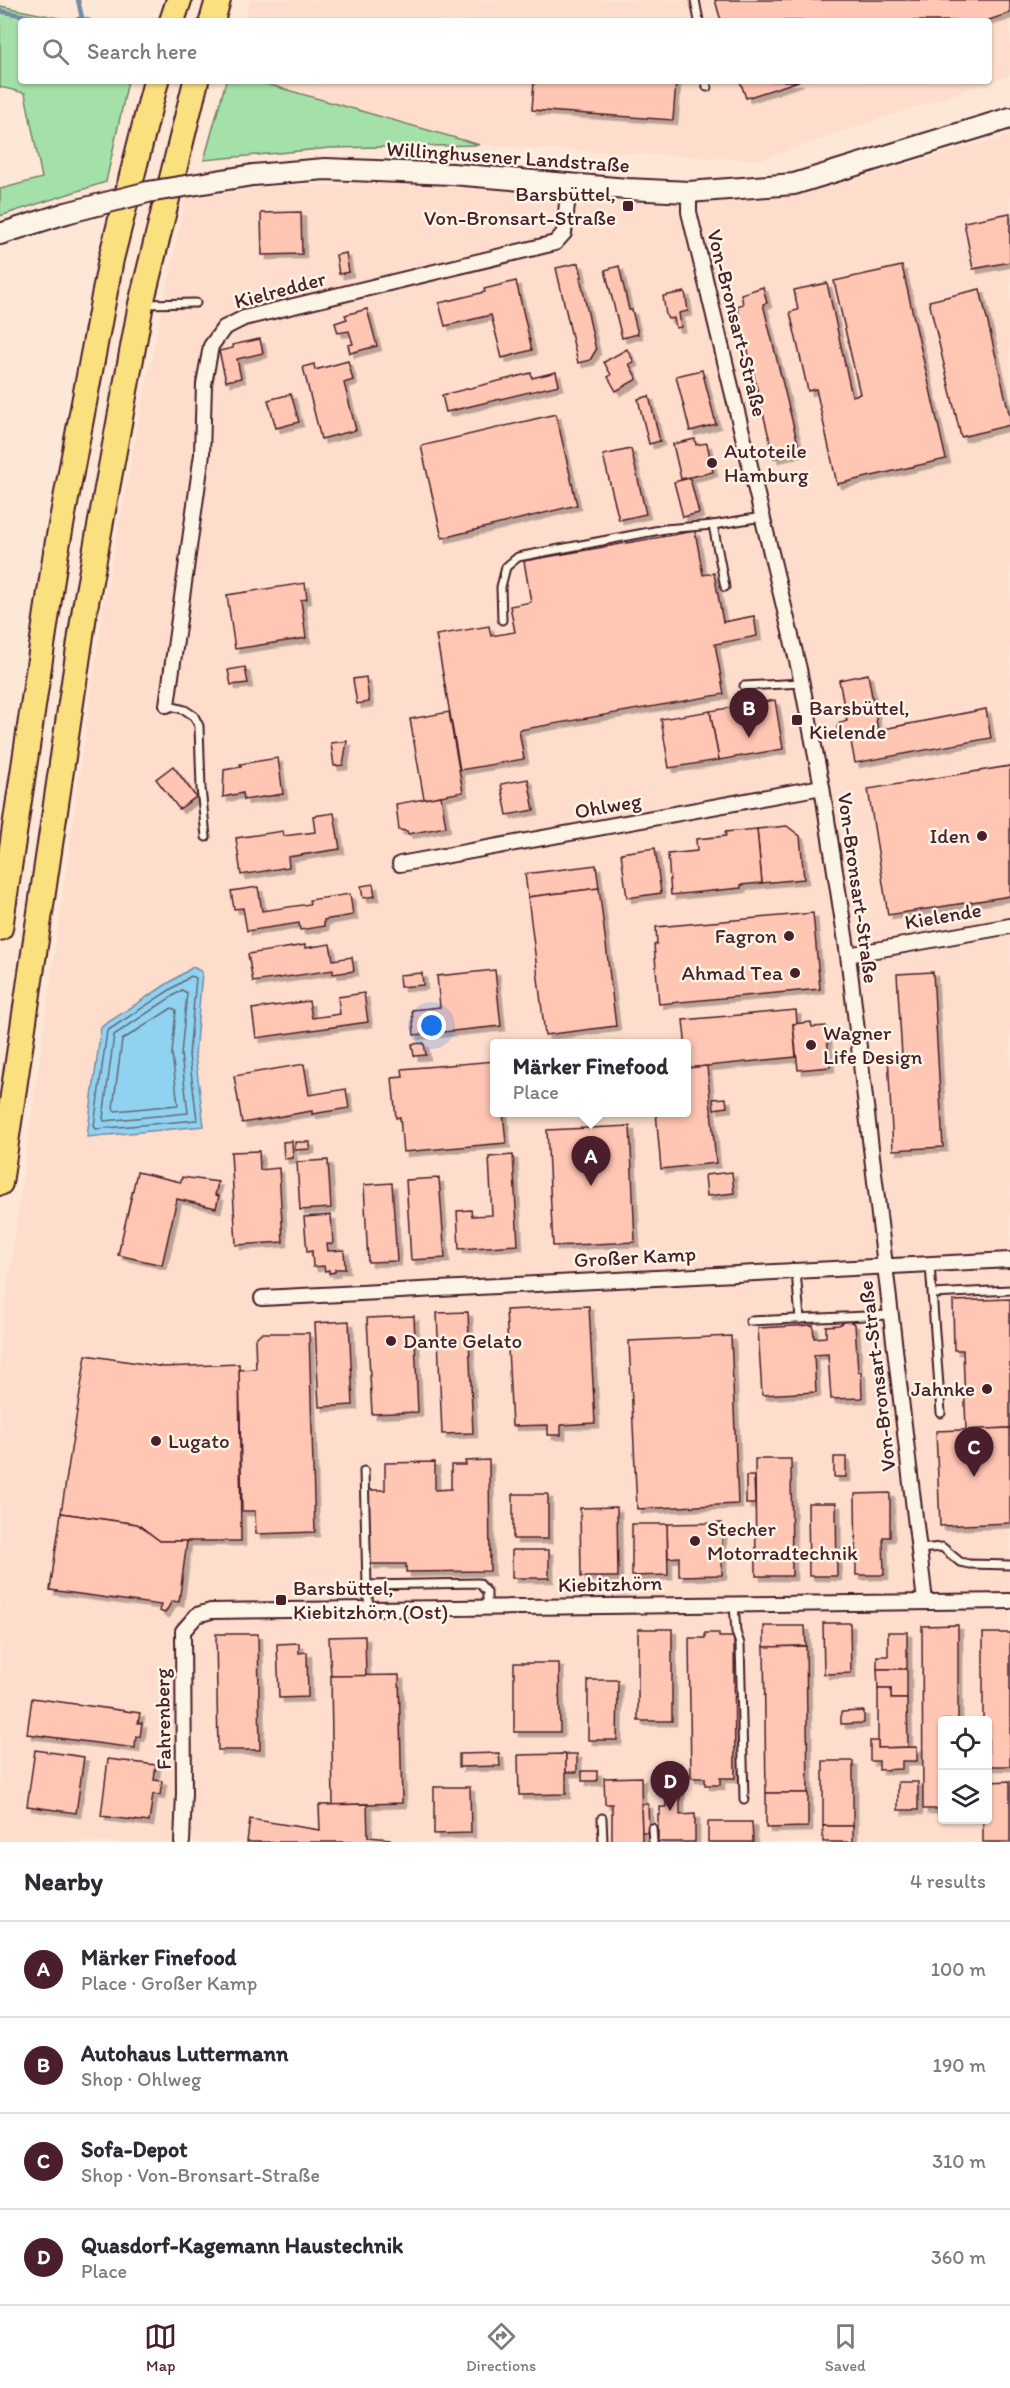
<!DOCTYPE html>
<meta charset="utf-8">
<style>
body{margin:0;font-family:Itim,sans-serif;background:#f2f2f3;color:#2b2b33}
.controls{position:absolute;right:18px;bottom:18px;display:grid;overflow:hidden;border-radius:6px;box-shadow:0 2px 4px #0004}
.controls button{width:54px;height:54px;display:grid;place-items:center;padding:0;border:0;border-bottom:2px solid #e1e1e2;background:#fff;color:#2b2b33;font:30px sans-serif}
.you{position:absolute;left:432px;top:1026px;width:21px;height:21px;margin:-15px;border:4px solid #fff;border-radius:50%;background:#1a73e8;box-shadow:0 0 0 9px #1a73e833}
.badge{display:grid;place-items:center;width:39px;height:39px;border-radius:50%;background:#4a1f2b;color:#fff;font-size:20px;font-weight:700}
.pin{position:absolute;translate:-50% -50px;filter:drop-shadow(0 2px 3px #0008)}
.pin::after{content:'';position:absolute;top:32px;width:21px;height:18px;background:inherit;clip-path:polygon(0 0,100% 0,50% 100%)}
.popup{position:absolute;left:490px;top:1039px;width:201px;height:78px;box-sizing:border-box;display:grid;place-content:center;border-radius:6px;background:#fff;filter:drop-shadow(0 2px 4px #0005);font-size:20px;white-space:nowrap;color:#7c7c81}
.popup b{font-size:22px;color:#2b2b33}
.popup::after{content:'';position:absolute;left:50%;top:100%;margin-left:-12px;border:12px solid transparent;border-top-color:#fff}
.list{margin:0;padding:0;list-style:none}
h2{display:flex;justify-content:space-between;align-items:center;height:78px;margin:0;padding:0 24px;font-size:26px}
h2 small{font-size:20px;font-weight:400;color:#7c7c81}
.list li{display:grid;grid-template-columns:39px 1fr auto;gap:18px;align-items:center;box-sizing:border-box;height:96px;padding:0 24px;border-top:2px solid #e1e1e2}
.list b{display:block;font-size:22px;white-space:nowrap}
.list p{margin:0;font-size:20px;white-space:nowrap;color:#7c7c81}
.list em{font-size:20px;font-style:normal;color:#7c7c81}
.icon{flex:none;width:33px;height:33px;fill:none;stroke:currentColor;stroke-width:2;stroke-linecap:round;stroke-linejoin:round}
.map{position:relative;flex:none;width:1010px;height:1842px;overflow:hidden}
.search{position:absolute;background:#fff;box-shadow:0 2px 4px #0004;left:18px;right:18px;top:18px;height:66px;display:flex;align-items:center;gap:15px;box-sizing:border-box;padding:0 21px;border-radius:6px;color:#7c7c81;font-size:22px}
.sheet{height:462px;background:#fff}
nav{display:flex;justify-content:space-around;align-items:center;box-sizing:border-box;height:84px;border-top:2px solid #e1e1e2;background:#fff;font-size:16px;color:#7c7c81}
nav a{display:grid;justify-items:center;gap:3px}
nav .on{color:#4a1f2b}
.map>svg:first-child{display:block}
.built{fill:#feddcc;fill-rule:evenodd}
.green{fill:#a3e1a8;stroke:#76806a;stroke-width:1.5}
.water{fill:#90d3f1;stroke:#748ba2;stroke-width:1.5}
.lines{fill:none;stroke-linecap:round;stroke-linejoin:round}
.shore{stroke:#66677a;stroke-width:1.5}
.stream{stroke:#748ba2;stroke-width:4.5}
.building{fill:#ffc6b3;stroke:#4a1f2b;stroke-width:1.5;filter:url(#shadow)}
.lane-casing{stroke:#4a1f2b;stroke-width:11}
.street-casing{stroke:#4a1f2b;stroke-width:18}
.secondary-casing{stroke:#4a1f2b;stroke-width:24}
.highway-casing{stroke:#4a1f2b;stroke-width:28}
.lane{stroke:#fcf5e5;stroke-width:7}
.street{stroke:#fcf5e5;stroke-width:14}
.secondary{stroke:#fcf5e5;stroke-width:20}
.highway{stroke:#fbe080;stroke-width:24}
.secondary-bridge-casing{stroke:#4a1f2b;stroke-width:24;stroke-linecap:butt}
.secondary-bridge{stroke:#fcf5e5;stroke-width:20}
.poi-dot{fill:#4a1f2b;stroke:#fcf5e5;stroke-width:2}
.labels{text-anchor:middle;stroke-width:5;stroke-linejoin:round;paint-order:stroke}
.street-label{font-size:21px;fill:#4a1f2b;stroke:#fcf5e5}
.poi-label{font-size:21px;fill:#4a1f2b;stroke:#fcf5e5;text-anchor:start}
</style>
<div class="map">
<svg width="1010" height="1842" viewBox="0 0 1010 1842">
<defs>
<filter id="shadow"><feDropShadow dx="4.5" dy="4.5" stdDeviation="0" flood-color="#0004"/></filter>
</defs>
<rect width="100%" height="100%" fill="#fde7d6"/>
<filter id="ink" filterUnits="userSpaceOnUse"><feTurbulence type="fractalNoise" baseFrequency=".0167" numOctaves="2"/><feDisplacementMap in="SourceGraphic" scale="12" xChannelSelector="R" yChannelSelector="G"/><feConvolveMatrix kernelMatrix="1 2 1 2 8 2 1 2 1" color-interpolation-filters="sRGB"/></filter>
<g filter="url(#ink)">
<g class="built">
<path d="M250,0H1010V75L759,160L480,145L256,81H989V21H244Z"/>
<path d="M1010,135V1842H0V1341L103,609L142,404L186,198L278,186L375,184L538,191L663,204L706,203L796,196ZM495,1044H687V1112H495ZM942,1720H988V1820H942Z"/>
</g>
<g class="green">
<path d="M0,6L73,21H21V81H128L106,182L0,216V189L42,178L25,93L0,87Z"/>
<path d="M226,81H256L480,145L330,148L204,160Z"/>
</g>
<path class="water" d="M193,967L202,972L195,1055L204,1126L87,1137L101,1027Z"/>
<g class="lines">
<g class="shore">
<path d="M191,976L196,978L189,1055L197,1120L96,1129L94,1126L107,1031Z"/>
<path d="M182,990L187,993L181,1054L188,1113L104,1121L103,1118L114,1035Z"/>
<path d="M172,1008L176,1010L172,1054L178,1105L115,1111L113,1108L122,1040Z"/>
</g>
<g class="stream">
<path d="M78,0L82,18L90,21"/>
<path d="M0,11L52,21"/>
<path d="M73,21L82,18"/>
</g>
</g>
<g class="building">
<path d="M715,0H1010V13L986,21H721Z"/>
<path d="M534,81H676L673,120L532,110Z"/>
<path d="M740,81H799L746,98Z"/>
<path d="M301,212L302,254L262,255L261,213Z"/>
<path d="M1010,213V262L973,269L964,222Z"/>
<path d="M346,253L349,272L339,274L336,255Z"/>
<path d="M579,263L582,277H580L596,350L590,360L578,363L556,268Z"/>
<path d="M619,266L629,310H632L638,334L622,338L605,270Z"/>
<path d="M902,266L946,459L837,484L816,389L808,391L790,312L798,310L794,290L827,283L852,396L860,394L834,281Z"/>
<path d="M516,281L532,350L502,358L491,315L445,326L439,303L485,292L484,289Z"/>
<path d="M763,287L767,303L763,304L800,452L774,458L737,306L743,304L741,294Z"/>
<path d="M980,289L1010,417V425L961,437L929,301Z"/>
<path d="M685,292L688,311L679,313L681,327L676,328L674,318L668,319L666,315L663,296Z"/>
<path d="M367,309L377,346L350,353L348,345L353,344L349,331L338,333L335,323L347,319L345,315Z"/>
<path d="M260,339L263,353L237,359L241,378L226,381L219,351L233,348L232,345Z"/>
<path d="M627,349L634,362L629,364L637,379L616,391L608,377L611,375L604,362Z"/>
<path d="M348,361L353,380L344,383L356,430L321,439L303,367L314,364L315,370Z"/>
<path d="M702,370L716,424L690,431L676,376Z"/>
<path d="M556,372L559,385L446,412L442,395L531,373L532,378Z"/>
<path d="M291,394L299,422L276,428L268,400Z"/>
<path d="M649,396L660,441L649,444L638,399Z"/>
<path d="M556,414L577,505L442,538L421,446Z"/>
<path d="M695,439L696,445L707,443L713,472L681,479L673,444Z"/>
<path d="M631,449L646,514L619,520L603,455Z"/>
<path d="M690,478L699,513L683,517L674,482Z"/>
<path d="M695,531L703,575L714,573L723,622L754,616L757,636L715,644L724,694L519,730L524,759L460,770L436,635L489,626L491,636L515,632L510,606L531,602L524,561Z"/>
<path d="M305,583L307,599L301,600L306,638L235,649L227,595Z"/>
<path d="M245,667L248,683L231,685L228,670Z"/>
<path d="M868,674L878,730L986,709L991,738L855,763L850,736L842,737L838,734L837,727L840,723L847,721L839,680Z"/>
<path d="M366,677L369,702L357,704L353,679Z"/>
<path d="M775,700L783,749L719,760L710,711Z"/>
<path d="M710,711L719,760L669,768L661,719Z"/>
<path d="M449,712L463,792L424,799L410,719Z"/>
<path d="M347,741L343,765L334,766L331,743Z"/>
<path d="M278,758L283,794L244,800L243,793L223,797L224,770L241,767L240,764Z"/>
<path d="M173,766L196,797L179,809L156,779Z"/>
<path d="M1010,766V896L888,915L868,789Z"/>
<path d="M528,779L534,810L507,815L501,784Z"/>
<path d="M441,796L446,827L408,834L407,831L399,830L396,804Z"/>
<path d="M334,813L340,849L288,857L289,867L241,875L236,838L283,831L284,836L315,832L313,816Z"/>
<path d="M787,826L800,836L804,879L762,883L757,829Z"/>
<path d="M757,829L762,883L741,885V888L671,895L668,854L697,851L696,839L726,836L725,832Z"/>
<path d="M655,848L661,893L627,898L621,853Z"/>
<path d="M596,865L599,888L528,897L525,874Z"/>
<path d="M373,884L375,896L363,898L361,886Z"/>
<path d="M258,887L262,911L310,904L309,900L350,894L353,915L324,920V926L300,930L299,923L247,931L243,908L234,909L231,891Z"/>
<path d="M599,888L616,1026L545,1035L528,897Z"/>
<path d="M813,913L820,989L659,1004L654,945L657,944L656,927Z"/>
<path d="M330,944L333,960L352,957L354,971L333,974V970L253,982L248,954L305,945V948Z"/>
<path d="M495,970L501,1026L414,1035L412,1010L440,1007L437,976Z"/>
<path d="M933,972L943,1147L893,1150L888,1056L902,1055L897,974Z"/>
<path d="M422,973L423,985L400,987L399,975Z"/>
<path d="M364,993L368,1022L256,1038L252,1009L309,1001L312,1018L340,1014L338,997Z"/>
<path d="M796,1010L797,1023L793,1024L796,1057L688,1068L683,1020Z"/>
<path d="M811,1022L812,1027L826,1026L830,1067L798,1070L793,1024Z"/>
<path d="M424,1043L426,1055L414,1056L412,1044Z"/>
<path d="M495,1061V1112H503L506,1143L403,1152L400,1117L396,1118L392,1078L403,1077L402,1069Z"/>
<path d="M304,1064L309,1095L346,1089L349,1108L312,1114V1111L242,1123L234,1076Z"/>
<path d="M707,1066L716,1163L661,1169L656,1112H687V1068Z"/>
<path d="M726,1098L727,1107L714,1109L713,1099Z"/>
<path d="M630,1126L635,1242L553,1246L547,1130Z"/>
<path d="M292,1141L293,1158L284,1159L283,1142Z"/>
<path d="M295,1142H310V1149L295,1150Z"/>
<path d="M259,1151L260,1170L279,1168L283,1242L236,1245L231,1152Z"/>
<path d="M513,1155L518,1245L459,1249L457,1211L471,1210L472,1216L492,1215L489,1157Z"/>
<path d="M328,1160L331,1208L300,1210L297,1162Z"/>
<path d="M137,1172L181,1182L182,1177L218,1182L215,1195L219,1196L216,1208L177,1199L162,1265L118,1255Z"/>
<path d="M732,1172L734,1193L707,1196L705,1175Z"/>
<path d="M439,1178L445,1258L411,1260L406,1180Z"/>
<path d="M392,1183L397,1261L368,1262L364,1185Z"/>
<path d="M331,1215L333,1244H327L328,1251L344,1250L345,1269H335V1272L329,1273V1270L325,1271L324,1266L313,1267L312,1251L307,1252L304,1217Z"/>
<path d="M1010,1299V1428L966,1430L963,1350H954L953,1301Z"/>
<path d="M589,1306L595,1423L561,1425V1435H548V1425L512,1426L506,1310Z"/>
<path d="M468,1312L473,1433L442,1434L437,1313Z"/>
<path d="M414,1316L418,1412L372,1414L367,1318Z"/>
<path d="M349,1321L353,1405L319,1407L315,1323Z"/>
<path d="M849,1321L855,1324L858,1372H861L862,1398L831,1399L828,1354L814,1355L816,1392L762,1395L758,1328L813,1325L814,1338L826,1337V1326L839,1325L844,1322Z"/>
<path d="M261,1333H309L315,1532L256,1534L255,1511H242L239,1370L256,1369L255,1339Z"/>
<path d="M731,1336L738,1504L637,1509L629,1341Z"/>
<path d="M86,1355L164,1367L239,1364L241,1541H160L137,1524L61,1513Z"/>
<path d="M1010,1428V1523L940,1526L936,1431Z"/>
<rect x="834" y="1457" width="12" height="20"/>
<path d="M755,1459H791L792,1576H756Z"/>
<path d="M489,1460L490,1571L406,1572V1564H370L369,1490H385V1463L435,1462V1490L451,1489V1465H466L465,1461Z"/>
<path d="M746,1476H754L755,1504H746Z"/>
<path d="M890,1493V1537H883L884,1575H856L855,1494Z"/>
<rect x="513" y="1494" width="35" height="45"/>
<path d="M808,1503H836L837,1576H809Z"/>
<path d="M617,1507L618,1577H581L580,1508Z"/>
<path d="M61,1513L137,1524L160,1541H187L179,1602L172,1601L165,1613L159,1611L161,1605L50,1590Z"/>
<path d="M722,1523V1575L679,1576V1557L668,1558L667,1524Z"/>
<path d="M632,1524H667L668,1575L632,1576Z"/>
<rect x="512" y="1550" width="37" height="28"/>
<path d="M823,1623H850L851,1673L824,1674Z"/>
<path d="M958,1625V1720H942V1809H923L922,1626Z"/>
<path d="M764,1626H805L806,1646L764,1647Z"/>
<rect x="638" y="1629" width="34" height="92"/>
<path d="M888,1632H907V1669H877V1656H888Z"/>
<path d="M705,1633H719V1637H734L735,1778H720V1785H705V1778H691L689,1638H705Z"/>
<path d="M983,1633H1010V1766H988V1720H983Z"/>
<path d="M216,1634H258L260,1750H218Z"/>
<path d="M365,1636L366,1676H331L329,1637Z"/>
<path d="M299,1643V1653L307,1652L308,1697L279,1698L277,1644Z"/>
<path d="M806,1646L808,1793H766L764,1647Z"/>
<path d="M514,1663H559L560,1732H514Z"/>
<path d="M877,1669H907V1699H891V1689H878Z"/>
<path d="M399,1675L402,1803L333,1805L331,1676Z"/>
<path d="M588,1680H618L617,1740H588Z"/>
<path d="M878,1689H891V1699H907L908,1747L878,1748Z"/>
<path d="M32,1698L140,1713L138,1723H142L140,1737L136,1736L135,1748L27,1734Z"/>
<path d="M864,1711V1723L841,1724V1712Z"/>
<path d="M870,1741H878V1748L917,1747V1761H902V1769L879,1770V1761H870Z"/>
<path d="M35,1750L84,1757L76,1813L27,1806Z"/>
<path d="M499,1753L500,1766L459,1767V1754Z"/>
<path d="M566,1754V1794L519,1795L518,1755Z"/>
<rect x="566" y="1754" width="11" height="18"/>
<path d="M108,1759L156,1765L154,1780L162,1781L160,1795L153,1794L149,1822L101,1816Z"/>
<rect x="823" y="1761" width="30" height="65"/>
<path d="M655,1765H682L681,1779H655Z"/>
<rect x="582" y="1771" width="15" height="10"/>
<path d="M641,1777L642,1842H612V1804H605L604,1778Z"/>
<path d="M1010,1781V1842H983V1820H988V1782Z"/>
<rect x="898" y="1782" width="20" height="28"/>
<path d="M666,1786H680V1815L695,1814V1842H658V1815H660V1807H666Z"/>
<path d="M434,1787H470L471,1833L434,1834Z"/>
<path d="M766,1793H808V1827L766,1828Z"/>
<path d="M367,1804L368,1837L390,1839V1842H247L250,1819L320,1830L319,1805Z"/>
<path d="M641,1804H648L649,1832H642Z"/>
<path d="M708,1822H752L753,1842H708Z"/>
<rect x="823" y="1826" width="30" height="16"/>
</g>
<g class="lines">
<g class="lane-casing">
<g id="lane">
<path d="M695,0L699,21"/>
<path d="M706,81L707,87"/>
<path d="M145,304L196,303"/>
<path d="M725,587L713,525L762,517"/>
<path d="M502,620L501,587L506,567L518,557L665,529L713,525"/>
<path d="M744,686L802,683"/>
<path d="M167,705L185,710L194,716L199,726L201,788L206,837"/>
<path d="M930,1265L941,1413"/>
<path d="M796,1271L800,1319"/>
<path d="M933,1294L1010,1290"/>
<path d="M750,1321L890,1315"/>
<path d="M364,1471L367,1585"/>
<path d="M919,1549L942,1547L960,1562L969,1564L1010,1565"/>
<path d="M734,1604L736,1632L740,1644L744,1799"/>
<path d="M369,1609L367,1585L479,1583L487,1592V1607"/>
<path d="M602,1818L603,1842"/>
<path d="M652,1828L653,1842"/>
</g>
</g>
<g class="street-casing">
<g id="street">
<path d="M689,192V212L799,669L822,787L848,955L925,1601"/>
<path d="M167,705L202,454L204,384L211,346L224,328L244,318L555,243L564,233L569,184"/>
<path d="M400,864L822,787"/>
<path d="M848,955L1010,926"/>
<path d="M262,1298L1010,1260"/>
<path d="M182,1842L184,1793L183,1631L197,1615L211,1611L1010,1601"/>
</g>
</g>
<g class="secondary-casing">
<g id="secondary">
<path d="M253,175L325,169L452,174L627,189L689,192L794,184L1010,118"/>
<path d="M0,234L66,213"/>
</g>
</g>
<g class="highway-casing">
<g id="highway">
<path d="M172,21L179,0"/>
<path d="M212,21L218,0"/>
<path d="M0,928L56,552L111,259L156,81"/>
<path d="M0,1183L85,608L141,304L196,81"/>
</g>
</g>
<use href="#lane" class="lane"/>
<use href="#street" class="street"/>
<use href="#secondary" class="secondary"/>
<use href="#highway" class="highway"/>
<g class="secondary-bridge-casing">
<path id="secondary-bridge" d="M66,213L148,192L253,175"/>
</g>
<use href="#secondary-bridge" class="secondary-bridge"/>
</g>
</g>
<g class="poi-dot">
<rect x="622" y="200" width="12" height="12" rx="3"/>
<circle cx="712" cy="463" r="6"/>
<rect x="791" y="714" width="12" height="12" rx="3"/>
<circle cx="982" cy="836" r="6"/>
<circle cx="789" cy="936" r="6"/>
<circle cx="795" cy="973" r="6"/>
<circle cx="811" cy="1045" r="6"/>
<circle cx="391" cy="1341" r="6"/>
<circle cx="987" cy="1389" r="6"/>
<circle cx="156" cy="1441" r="6"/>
<circle cx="695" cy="1541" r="6"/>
<rect x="275" y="1594" width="12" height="12" rx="3"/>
</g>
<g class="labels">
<g class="street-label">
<text transform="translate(508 157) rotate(4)" y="7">Willinghusener Landstraße</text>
<text transform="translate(280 290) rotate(-15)" y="7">Kielredder</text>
<text transform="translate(737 323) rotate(76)" y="7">Von-Bronsart-Straße</text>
<text transform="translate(608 806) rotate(-10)" y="7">Ohlweg</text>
<text transform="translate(858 888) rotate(82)" y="7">Von-Bronsart-Straße</text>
<text transform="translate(943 916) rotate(-10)" y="7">Kielende</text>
<text transform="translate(635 1257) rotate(-3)" y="7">Großer Kamp</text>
<text transform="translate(877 1376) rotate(-97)" y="7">Von-Bronsart-Straße</text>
<text transform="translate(610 1584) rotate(-1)" y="7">Kiebitzhörn</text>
<text transform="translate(163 1719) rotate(-91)" y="7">Fahrenberg</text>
</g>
<g class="poi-label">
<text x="616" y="201" text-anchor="end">Barsbüttel,<tspan x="616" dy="24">Von-Bronsart-Straße</tspan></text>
<text x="724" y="458">Autoteile<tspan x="724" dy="24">Hamburg</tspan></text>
<text x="809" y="715">Barsbüttel,<tspan x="809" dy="24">Kielende</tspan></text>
<text x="970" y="843" text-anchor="end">Iden</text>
<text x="777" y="943" text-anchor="end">Fagron</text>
<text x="783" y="980" text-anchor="end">Ahmad Tea</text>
<text x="823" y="1040">Wagner<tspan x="823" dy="24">Life Design</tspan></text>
<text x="403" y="1348">Dante Gelato</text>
<text x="975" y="1396" text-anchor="end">Jahnke</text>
<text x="168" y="1448">Lugato</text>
<text x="707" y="1536">Stecher<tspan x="707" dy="24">Motorradtechnik</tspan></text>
<text x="293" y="1595">Barsbüttel,<tspan x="293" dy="24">Kiebitzhörn (Ost)</tspan></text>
</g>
</g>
</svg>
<div class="controls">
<button><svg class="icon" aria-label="locate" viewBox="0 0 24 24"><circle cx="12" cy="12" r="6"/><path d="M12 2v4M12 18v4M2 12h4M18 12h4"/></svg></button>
<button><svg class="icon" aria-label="layers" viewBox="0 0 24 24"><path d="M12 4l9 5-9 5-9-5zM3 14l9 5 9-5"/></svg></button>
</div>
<div class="you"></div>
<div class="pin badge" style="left:591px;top:1186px">A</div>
<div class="popup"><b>Märker Finefood</b>Place</div>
<div class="pin badge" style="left:749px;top:738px">B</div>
<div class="pin badge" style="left:974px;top:1477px">C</div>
<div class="pin badge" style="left:670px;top:1811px">D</div>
<div class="search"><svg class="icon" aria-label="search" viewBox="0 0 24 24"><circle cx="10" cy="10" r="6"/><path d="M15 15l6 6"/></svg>Search here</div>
</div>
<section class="sheet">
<h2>Nearby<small>4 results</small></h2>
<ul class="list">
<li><span class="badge">A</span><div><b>Märker Finefood</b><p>Place · Großer Kamp</p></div><em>100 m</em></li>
<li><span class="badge">B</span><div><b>Autohaus Luttermann</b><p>Shop · Ohlweg</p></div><em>190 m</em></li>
<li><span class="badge">C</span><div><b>Sofa-Depot</b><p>Shop · Von-Bronsart-Straße</p></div><em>310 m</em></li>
<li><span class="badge">D</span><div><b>Quasdorf-Kagemann Haustechnik</b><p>Place</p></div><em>360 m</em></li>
</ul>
</section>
<nav>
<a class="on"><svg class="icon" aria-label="map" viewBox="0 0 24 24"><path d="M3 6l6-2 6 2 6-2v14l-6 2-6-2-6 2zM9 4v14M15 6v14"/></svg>Map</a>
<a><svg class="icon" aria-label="directions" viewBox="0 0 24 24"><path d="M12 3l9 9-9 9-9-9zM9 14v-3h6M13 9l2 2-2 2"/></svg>Directions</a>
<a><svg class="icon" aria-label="saved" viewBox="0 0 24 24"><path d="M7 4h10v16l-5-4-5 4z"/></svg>Saved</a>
</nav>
